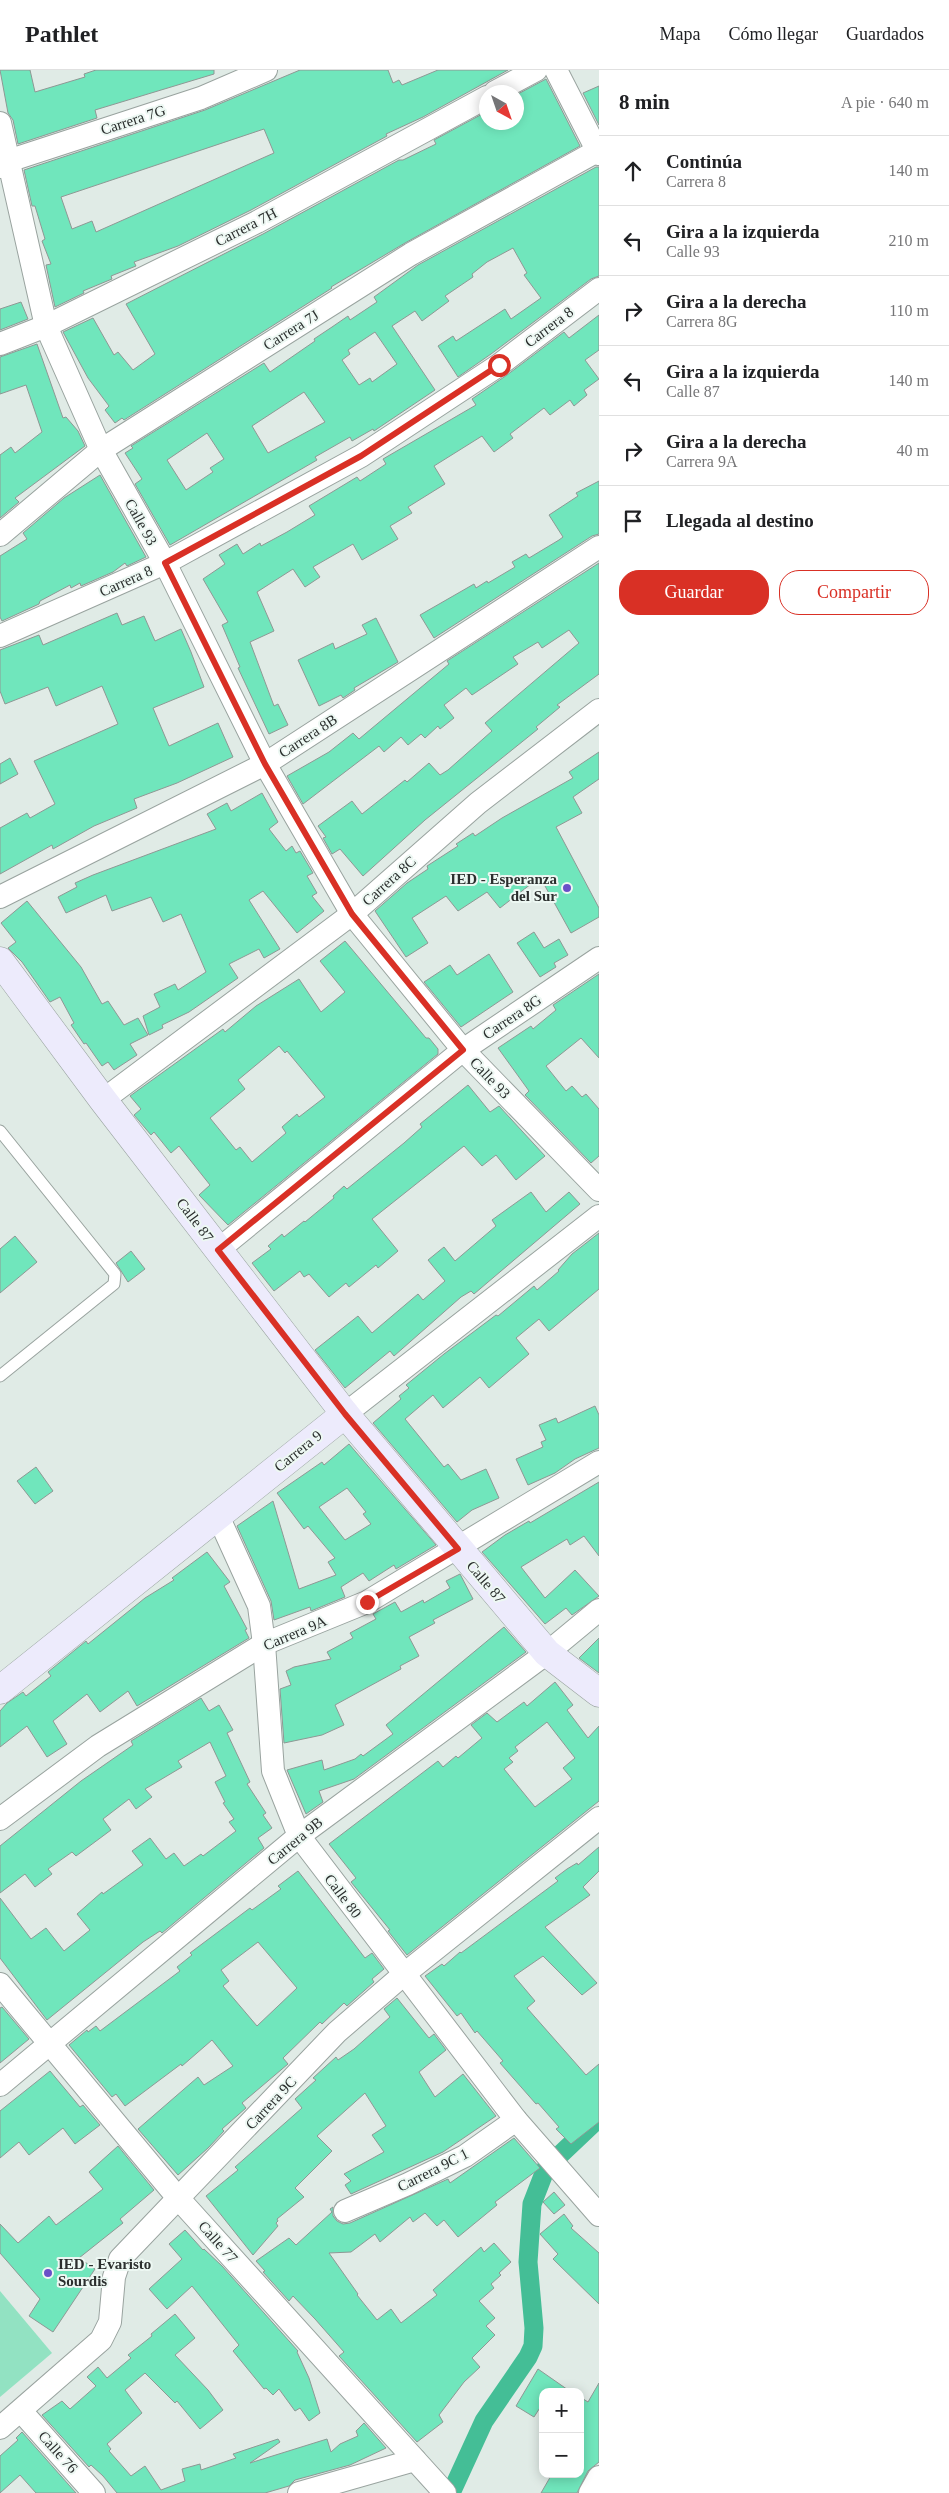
<!DOCTYPE html>
<html lang="es">
<meta charset="utf-8">
<style>
body{margin:0;font-family:"Times New Roman",serif;background:#f6f6f6;color:#202124}
.controls{position:absolute;right:15px;bottom:15px;display:grid;overflow:hidden;border-radius:10px;box-shadow:0 2px 12px #0003}
.controls button{width:45px;height:45px;display:grid;place-items:center;padding:0;border:0;border-bottom:1px solid #e0e0e0;background:#fff;color:#202124;font:25px sans-serif}
.compass{position:absolute;left:479px;top:15px;width:45px;height:45px;border-radius:50%;background:#fff;box-shadow:0 2px 12px #0003;rotate:140deg}
.stop{position:absolute;width:15px;height:15px;margin:-11px;border:4px solid #d93025;border-radius:50%;background:#fff}
.stop.end{background:#d93025;border-color:#fff;box-shadow:0 1px 5px #0008}
.list{margin:0;padding:0;list-style:none}
h2{display:flex;justify-content:space-between;align-items:center;height:65px;margin:0;padding:0 20px;font-size:21px}
h2 small{font-size:16px;font-weight:400;color:#757577}
.list li{display:grid;grid-template-columns:32px 1fr auto;gap:15px;align-items:center;box-sizing:border-box;height:70px;padding:0 20px;border-top:1px solid #e0e0e0}
.list b{display:block;font-size:19px;white-space:nowrap}
.list p{margin:0;font-size:16px;white-space:nowrap;color:#757577}
.list em{font-size:16px;font-style:normal;color:#757577}
.actions{display:flex;gap:10px;padding:15px 20px}
.actions a{flex:1;padding:11px 0;border:1px solid #d93025;border-radius:20px;text-align:center;font-size:18px;color:#d93025}
.actions .main{background:#d93025;color:#fff}
.icon{flex:none;width:28px;height:28px;fill:none;stroke:currentColor;stroke-width:2;stroke-linecap:round;stroke-linejoin:round}
.map{position:relative;flex:none;width:599px;height:2423px;overflow:hidden}
header{display:flex;align-items:center;gap:30px;box-sizing:border-box;height:70px;padding:0 25px;background:#fff;border-bottom:1px solid #e0e0e0}
header strong{font-size:24px}
nav{display:flex;gap:28px;margin-inline-start:auto;font-size:18px}
main{display:flex}
aside{flex:1;background:#fff}
.map>svg:first-child{display:block}
.green{fill:#92e2c2}
.lines{fill:none;stroke-linecap:round;stroke-linejoin:round}
.canal{stroke:#44be96;stroke-width:19}
.building{fill:#70e6bc;stroke:#8e9894;fill-rule:evenodd}
.lane-casing{stroke:#99a39f;stroke-width:13}
.street-casing{stroke:#99a39f;stroke-width:24}
.secondary-casing{stroke:#99a39f;stroke-width:29}
.lane{stroke:#fff;stroke-width:11}
.street{stroke:#fff;stroke-width:22}
.secondary{stroke:#edebfc;stroke-width:28}
.route{stroke:#d93025;stroke-width:6}
.poi-dot{fill:#6a4fc8;stroke:#edf8f3;stroke-width:2}
.labels{text-anchor:middle;stroke-width:4;stroke-linejoin:round;paint-order:stroke}
.street-label{font-size:15px;fill:#2b2f2e;stroke:#edf8f3}
.poi-label{font-size:15px;font-weight:bold;fill:#2b2f2e;stroke:#edf8f3;text-anchor:end}
</style>
<header>
<strong>Pathlet</strong>
<nav><a>Mapa</a><a>Cómo llegar</a><a>Guardados</a></nav>
</header>
<main>
<div class="map">
<svg width="599" height="2423" viewBox="0 0 599 2423">
<rect width="100%" height="100%" fill="#e0ebe6"/>
<path class="green" d="M0,2221L52,2283L0,2327Z"/>
<g class="lines">
<path class="canal" d="M451,2423L484,2351L528,2287L533,2276L534,2258L528,2192L532,2134L546,2098L599,2048"/>
</g>
<g class="building">
<path d="M0,0H30L35,22L85,7L84,4L96,0H214V4L95,40L97,48L18,74L13,50L8,43Z"/>
<path d="M300,0H388L393,13L399,10L402,15L438,0H508L423,47L386,64L387,66L251,140L178,176L134,192L136,196L111,206L112,209L83,221L84,223L55,237L46,195L51,194L42,171L45,169L35,136H32L24,100L205,40ZM264,59L274,83L96,162L92,151L72,159L61,127Z"/>
<path d="M546,9L580,76L405,173L331,217L332,218L124,350L122,348L115,353L105,340L109,336L88,308L63,262L93,248L114,285L118,282L133,300L155,284L126,234L263,164L399,90H403L436,74L434,70L486,42V52H516V25Z"/>
<path d="M599,16V55L583,23Z"/>
<path d="M596,97H599V206L591,209L491,284L458,307L438,276L453,266L456,271L505,239L511,249L541,228L524,205L527,203L513,178L487,192L472,204L473,207L445,226L449,231L422,251L415,241L392,256L435,320L374,361L373,359L352,371L350,367L315,387L317,390L170,475L135,414L142,409L125,383L133,378L131,376L264,293L270,302L315,271L314,269L332,257L348,246L350,250L377,232L374,227L418,195ZM375,262L397,294L372,312L370,308L359,315L342,290L350,284L348,280ZM304,322L325,352L268,383L252,356ZM207,363L224,389L210,398L213,402L186,420L167,390Z"/>
<path d="M21,232L28,249L0,260V239Z"/>
<path d="M599,245V280L585,290L599,309L584,320L587,325L574,336L570,330L550,345L544,338L510,364L513,368L494,382L482,366L434,396L445,414L408,437L412,443L390,456L398,469L362,490L353,474L313,497L320,507L305,517L293,499L257,522L274,561L250,572L274,636L278,634L288,655L269,664L238,598L240,597L222,555L228,552L203,509L225,494L219,485L237,474L243,484L260,473L261,476L287,462L315,445L309,436L357,407L360,411L386,394L383,389L476,335L472,329L507,305L564,262L569,268Z"/>
<path d="M37,274L63,348L66,347L78,361L85,376L15,428L19,432L0,448V385L11,377L15,383L42,362L26,315L0,324V287Z"/>
<path d="M100,405L146,487L127,496L125,493L113,502L81,516L80,513L71,518L70,515L40,531L39,534L2,551L0,547V486L27,469L23,463L64,428Z"/>
<path d="M599,411V464L592,466L434,568L420,545L474,514L476,518L487,511L488,513L515,497L512,492L526,484L529,488L559,470L563,467L549,445L578,426L576,423Z"/>
<path d="M599,493V604L557,635L560,637L536,657L538,659L425,750L363,806L340,779L332,784L323,768L326,767L318,756L352,731L362,744L405,710L407,712L429,693L440,705L448,700L492,661L485,653L579,573L569,560L542,578L538,572L513,587L518,594L472,625L466,618L444,635L454,648L440,659L438,656L425,668L421,664L408,675L401,667L384,682L379,676L303,734L287,706L329,682L353,663L359,669L449,594L447,591Z"/>
<path d="M117,543L122,555L144,546L155,571L181,559L191,582L204,617L153,638L169,676L218,653L233,687L177,713L134,729L137,738L94,756L53,779L52,775L0,804V758L27,743L30,748L55,734L34,691L118,654L102,616L56,636L48,617L5,634L0,621V580L39,565L43,575Z"/>
<path d="M376,548L398,592L354,618L355,620L343,628L341,625L319,636L298,590L333,573L335,579L367,564L362,555Z"/>
<path d="M599,682V709L573,727L582,743L556,757L599,838V847L571,863L540,807L500,838L487,822L458,841L446,826L412,848L428,873L406,887L375,841L407,813L428,799L427,796L458,776L456,774L473,763L475,766L502,748L573,708L569,702Z"/>
<path d="M10,688L18,704L0,714V694Z"/>
<path d="M262,723L278,752L269,759L286,781L292,776L296,783L300,781L313,803L307,806L317,823L312,826L324,841L297,863L263,821L249,830L280,879L264,888L259,879L229,894L238,908L189,942L162,955L163,958L149,965L143,946L160,937L154,924L175,914L178,920L206,902L181,844L163,852L151,827L112,841L106,825L66,843L58,827L77,817L75,813L93,805L216,759L207,744L227,733L231,741Z"/>
<path d="M27,831L81,897L102,934L108,931L124,955L138,948L148,965L130,974L137,985L114,1000L108,992L102,996L86,973L84,974L71,955L74,953L60,927L50,932L22,892L8,878L16,872L1,853Z"/>
<path d="M534,862L544,878L559,869L568,885L554,893L556,897L540,907L517,873Z"/>
<path d="M345,871L426,968H429L438,979V984L228,1155L199,1125L210,1115L179,1076L171,1083L154,1062L151,1065L134,1045L141,1039L130,1026L223,959L225,962L256,936L299,909L321,942L345,922L320,891ZM279,976L285,983L287,981L325,1027L299,1047L297,1044L282,1057L286,1063L252,1092L240,1077L236,1080L210,1048L245,1019L238,1010Z"/>
<path d="M489,884L513,922L461,957L424,912L450,895L457,905Z"/>
<path d="M599,904V988L581,968L546,996L566,1021L572,1016L582,1027L586,1024L599,1039V1086L591,1093L525,1025L529,1021L498,978L531,956L533,959L556,940L553,935Z"/>
<path d="M468,1015L490,1042L499,1036L545,1086L516,1110L496,1085L482,1096L464,1076L372,1149L398,1181L378,1198L376,1195L349,1217L346,1213L329,1227L309,1204L304,1207L300,1201L274,1221L252,1193L271,1179L268,1176L282,1164L284,1167L304,1151L305,1152L334,1128L333,1126L344,1116L347,1119L404,1073L422,1057L420,1054Z"/>
<path d="M531,1122L546,1142L569,1122L580,1134L474,1224L471,1221L461,1227L394,1286L390,1281L345,1318L315,1280L358,1246L372,1263L418,1224L423,1230L445,1211L428,1190L444,1177L455,1191L496,1156L492,1150Z"/>
<path d="M599,1163V1219L549,1261L539,1249L516,1268L529,1284L489,1318L480,1307L443,1338L433,1325L405,1349L444,1397L448,1394L461,1410L486,1399L499,1428L472,1440L457,1452L373,1353L401,1329L399,1326L409,1318L406,1315L444,1284L496,1245L498,1246L534,1216L537,1220L559,1201L558,1200L572,1184Z"/>
<path d="M15,1166L37,1192L0,1223V1179Z"/>
<path d="M131,1181L145,1199L128,1212L116,1193Z"/>
<path d="M595,1336L599,1345V1378L575,1389L555,1403L528,1415L516,1389L543,1377L541,1372L546,1370L539,1355L556,1348L558,1353Z"/>
<path d="M349,1374L436,1475L396,1499L394,1495L369,1511L363,1503L341,1517L345,1527L311,1541L310,1537L274,1550L271,1531L237,1456L273,1431L299,1519L336,1505L328,1492L335,1488L308,1456L304,1459L277,1423L322,1392L324,1395ZM347,1418L366,1442L363,1444L371,1454L345,1470L319,1437Z"/>
<path d="M36,1397L53,1421L35,1434L17,1411Z"/>
<path d="M599,1412V1486L584,1466L570,1475L567,1469L521,1497L545,1528L575,1500L599,1526L572,1545L566,1538L545,1554L482,1482L505,1465L529,1451L530,1453Z"/>
<path d="M207,1482L230,1512L224,1516L247,1559L245,1560L249,1568L137,1636L128,1621L100,1642L87,1624L53,1651L67,1674L47,1687L27,1656L0,1677V1641L7,1633L23,1622L26,1626L51,1606L48,1602L86,1571L88,1574L145,1528L174,1510L172,1508Z"/>
<path d="M460,1504L473,1529L433,1550L435,1553L409,1567L419,1586L400,1596L401,1599L335,1635L344,1655L322,1665L284,1673L280,1619L291,1615L286,1601L294,1597L331,1589L327,1582L353,1568L350,1563L376,1549L373,1544L395,1532L401,1542L423,1530L424,1533L450,1518L446,1511Z"/>
<path d="M504,1557L526,1582L354,1709L319,1721L323,1732L306,1744L287,1700L322,1690L324,1700L355,1689L361,1684L363,1686L393,1664L386,1655Z"/>
<path d="M599,1568V1603L579,1588Z"/>
<path d="M555,1612L573,1635L567,1640L588,1668L599,1656V1731L407,1885L388,1861L390,1860L351,1812L356,1808L329,1774L438,1691L443,1697L456,1686L458,1688L482,1668L471,1655L487,1643L497,1652L524,1632L527,1636ZM547,1652L575,1688L563,1698L572,1709L535,1737L504,1699L513,1692L509,1688L518,1681L515,1677Z"/>
<path d="M201,1628L209,1641L219,1635L233,1660L227,1663L250,1712L247,1714L266,1743L263,1745L272,1758L258,1768L264,1778L162,1863L160,1861L143,1872L47,1950L0,1888V1828L31,1869L46,1858L64,1881L90,1860L77,1844L102,1822L103,1824L143,1795L132,1781L150,1768L166,1789L174,1783L184,1796L201,1784L203,1786L236,1761L229,1752L234,1749L223,1733L225,1732L215,1712L226,1706L210,1672L178,1691L182,1697L145,1719L152,1727L136,1739L129,1729L103,1749L111,1760L76,1786L72,1782L48,1799L52,1804L35,1817L25,1804L0,1823V1776L81,1711L133,1675L131,1671Z"/>
<path d="M599,1777V1801L583,1817L590,1825L545,1857L597,1913L582,1925L543,1886L514,1906L535,1931L527,1938L586,2005L599,1994V2052L571,2074L556,2059L559,2057L538,2033L536,2034L500,1993L503,1991L477,1961L475,1963L461,1943L457,1946L425,1906L442,1894L444,1896L460,1882L461,1883L558,1811L555,1808L567,1799L577,1793L578,1795Z"/>
<path d="M298,1801L365,1888L372,1883L384,1899L372,1909L374,1912L347,1936L344,1933L322,1954L320,1952L283,1988L288,1994L242,2033L246,2038L222,2059L224,2061L208,2078L178,2105L138,2059L198,2007L204,2015L233,1996L212,1970L182,1996L181,1994L125,2036L116,2024L112,2027L69,1975L87,1960L88,1962L96,1956L100,1961L180,1901L177,1897L192,1885L190,1883L250,1838L252,1840L281,1819L278,1816ZM258,1872L297,1918L257,1956L223,1916L229,1911L221,1900Z"/>
<path d="M397,1928L429,1968L434,1964L446,1980L419,2002L435,2027L463,2004L496,2046L443,2082L351,2124L345,2115L351,2111L344,2104L384,2082L372,2065L386,2056L365,2023L317,2066L332,2081L295,2118L304,2127L277,2149L278,2151L276,2153L278,2156L253,2185L206,2126L238,2100L235,2097L302,2038L295,2029L316,2010L313,2008L336,1987L338,1990L354,1979L390,1947L384,1939Z"/>
<path d="M2,1937L29,1969L0,1993V1938Z"/>
<path d="M50,2001L80,2037L83,2035L100,2055L75,2074L63,2058L29,2085L19,2072L0,2088V2041Z"/>
<path d="M514,2068L540,2098L495,2132L497,2135L458,2167L444,2150L437,2156L425,2143L413,2152L410,2147L380,2172L375,2164L351,2182L329,2183L358,2224L357,2225L377,2250L391,2239L401,2253L437,2225L433,2220L481,2177L484,2182L494,2173L511,2192L499,2203L501,2205L491,2214L494,2218L479,2231L495,2248L486,2256L495,2265L472,2288L480,2297L464,2312L439,2345L443,2352L417,2372L339,2286L344,2282L315,2249L293,2226L289,2231L263,2202L265,2201L256,2191L289,2168L296,2175L332,2142L330,2139L333,2137V2146L337,2151L343,2154L350,2153L448,2109L450,2113Z"/>
<path d="M118,2076L154,2120L120,2149L123,2153L79,2188L95,2199L53,2262L29,2246L40,2229L0,2183V2154L18,2173L49,2146L56,2155L103,2119L89,2102Z"/>
<path d="M554,2122L565,2135L554,2144L543,2132Z"/>
<path d="M564,2144L573,2156L571,2158L599,2183V2234L553,2189L558,2184L540,2164Z"/>
<path d="M185,2160L203,2180L204,2179L222,2196L298,2281L297,2282L309,2308L320,2343L309,2351L300,2338L295,2341L279,2319L273,2325L266,2318L264,2319L233,2281L239,2275L192,2216L167,2239L149,2219L182,2189L169,2174Z"/>
<path d="M175,2244L195,2268L175,2285L208,2320L223,2340L200,2359L177,2331L175,2333L145,2303L125,2320L142,2343L107,2374L111,2379L109,2381L131,2406L145,2396L161,2420L185,2411L182,2399L200,2394L201,2400L236,2388L233,2384L278,2369L280,2372L250,2393L327,2369L331,2382L340,2374L358,2366L356,2361L364,2353L386,2378L350,2395L295,2410L289,2416L265,2423H117L103,2406L91,2395L89,2397L42,2345L62,2331L70,2339L96,2316L87,2307L98,2297L107,2308L131,2288L128,2285L152,2266L151,2264Z"/>
<path d="M538,2299L571,2322H543V2333L534,2347L516,2336Z"/>
<path d="M599,2313V2392L588,2401L577,2423H541L552,2404H580V2327L588,2332Z"/>
<path d="M22,2362L76,2423H36L20,2405L0,2423V2386L18,2370L16,2368Z"/>
</g>
<g class="lines">
<g class="lane-casing">
<path id="lane" d="M0,1061L115,1204L114,1214L0,1306"/>
</g>
<g class="street-casing">
<g id="street">
<path d="M556,0L599,84"/>
<path d="M495,22L536,0"/>
<path d="M0,53L46,256L101,380L165,493L265,694L352,844L463,980L599,1120"/>
<path d="M0,97L8,91L201,28L266,0"/>
<path d="M0,274L46,256L257,152L487,27"/>
<path d="M0,465L101,380L411,184L599,80"/>
<path d="M0,566L165,493L361,386L499,295L599,219"/>
<path d="M0,827L265,694L599,477"/>
<path d="M103,1030L352,844L478,733L599,640"/>
<path d="M218,1180L463,980L599,888"/>
<path d="M345,1344L599,1146"/>
<path d="M218,1446L259,1536L264,1574L273,1701L299,1766L516,2050L599,2145"/>
<path d="M0,1749L98,1676L264,1574L367,1532L599,1392"/>
<path d="M0,1914L178,2128L445,2423"/>
<path d="M0,2015L299,1766L547,1583L599,1540"/>
<path d="M345,2141L408,2114L465,2086L516,2050"/>
<path d="M21,2341L94,2423"/>
<path d="M0,2358L101,2270L110,2252L114,2207L120,2189L337,1962L403,1905L599,1748"/>
<path d="M299,2423L415,2390"/>
<path d="M590,2423L599,2407"/>
</g>
</g>
<g class="secondary-casing">
<g id="secondary">
<path d="M0,891L103,1030L345,1344L547,1583L599,1623"/>
<path d="M0,1620L345,1344"/>
</g>
</g>
<use href="#lane" class="lane"/>
<use href="#street" class="street"/>
<use href="#secondary" class="secondary"/>
</g>
<g class="lines">
<path class="route" d="M367,1532L458,1479L345,1344L218,1180L463,980L352,844L265,694L165,493L361,386L499,295"/>
</g>
<g class="poi-dot">
<circle cx="567" cy="818" r="5"/>
<circle cx="48" cy="2203" r="5"/>
</g>
<g class="labels">
<g class="street-label">
<text transform="translate(133 50) rotate(-18)" y="5">Carrera 7G</text>
<text transform="translate(246 157) rotate(-27)" y="5">Carrera 7H</text>
<text transform="translate(549 257) rotate(-37)" y="5">Carrera 8</text>
<text transform="translate(291 260) rotate(-32)" y="5">Carrera 7J</text>
<text transform="translate(141 452) rotate(61)" y="5">Calle 93</text>
<text transform="translate(126 511) rotate(-24)" y="5">Carrera 8</text>
<text transform="translate(308 666) rotate(-33)" y="5">Carrera 8B</text>
<text transform="translate(389 811) rotate(-42)" y="5">Carrera 8C</text>
<text transform="translate(512 947) rotate(-34)" y="5">Carrera 8G</text>
<text transform="translate(490 1008) rotate(46)" y="5">Calle 93</text>
<text transform="translate(195 1150) rotate(53)" y="5">Calle 87</text>
<text transform="translate(298 1381) rotate(-39)" y="5">Carrera 9</text>
<text transform="translate(486 1512) rotate(49)" y="5">Calle 87</text>
<text transform="translate(295 1563) rotate(-23)" y="5">Carrera 9A</text>
<text transform="translate(295 1771) rotate(-39)" y="5">Carrera 9B</text>
<text transform="translate(343 1826) rotate(53)" y="5">Calle 80</text>
<text transform="translate(271 2033) rotate(-47)" y="5">Carrera 9C</text>
<text transform="translate(433 2100) rotate(-27)" y="5">Carrera 9C 1</text>
<text transform="translate(218 2172) rotate(48)" y="5">Calle 77</text>
<text transform="translate(58 2382) rotate(48)" y="5">Calle 76</text>
</g>
<g class="poi-label">
<text x="557" y="814">IED - Esperanza<tspan x="557" dy="17">del Sur</tspan></text>
<text x="58" y="2199" text-anchor="start">IED - Evaristo<tspan x="58" dy="17">Sourdis</tspan></text>
</g>
</g>
</svg>
<div class="controls">
<button>+</button>
<button>−</button>
</div>
<svg class="compass" viewBox="-18 -18 36 36"><path d="M0-13l5 13h-10z" fill="#e53935"/><path d="M0 13l5-13h-10z" fill="#757577"/></svg>
<div class="stop" style="left:499px;top:295px"></div>
<div class="stop end" style="left:367px;top:1532px"></div>
</div>
<aside>
<h2>8 min<small>A pie · 640 m</small></h2>
<ul class="list">
<li><svg class="icon" aria-label="ahead" viewBox="0 0 24 24"><path d="M12 20V5M6 11l6-6 6 6"/></svg><div><b>Continúa</b><p>Carrera 8</p></div><em>140 m</em></li>
<li><svg class="icon" aria-label="left" viewBox="0 0 24 24"><path d="M17 20v-9H6M10 6l-5 5 5 5"/></svg><div><b>Gira a la izquierda</b><p>Calle 93</p></div><em>210 m</em></li>
<li><svg class="icon" aria-label="right" viewBox="0 0 24 24"><path d="M7 20v-9h11M14 6l5 5-5 5"/></svg><div><b>Gira a la derecha</b><p>Carrera 8G</p></div><em>110 m</em></li>
<li><svg class="icon" aria-label="left" viewBox="0 0 24 24"><path d="M17 20v-9H6M10 6l-5 5 5 5"/></svg><div><b>Gira a la izquierda</b><p>Calle 87</p></div><em>140 m</em></li>
<li><svg class="icon" aria-label="right" viewBox="0 0 24 24"><path d="M7 20v-9h11M14 6l5 5-5 5"/></svg><div><b>Gira a la derecha</b><p>Carrera 9A</p></div><em>40 m</em></li>
<li><svg class="icon" aria-label="arrive" viewBox="0 0 24 24"><path d="M6 21V4h12l-3 4 3 4H6"/></svg><div><b>Llegada al destino</b></div></li>
</ul>
<div class="actions"><a class="main">Guardar</a><a>Compartir</a></div>
</aside>
</main>
